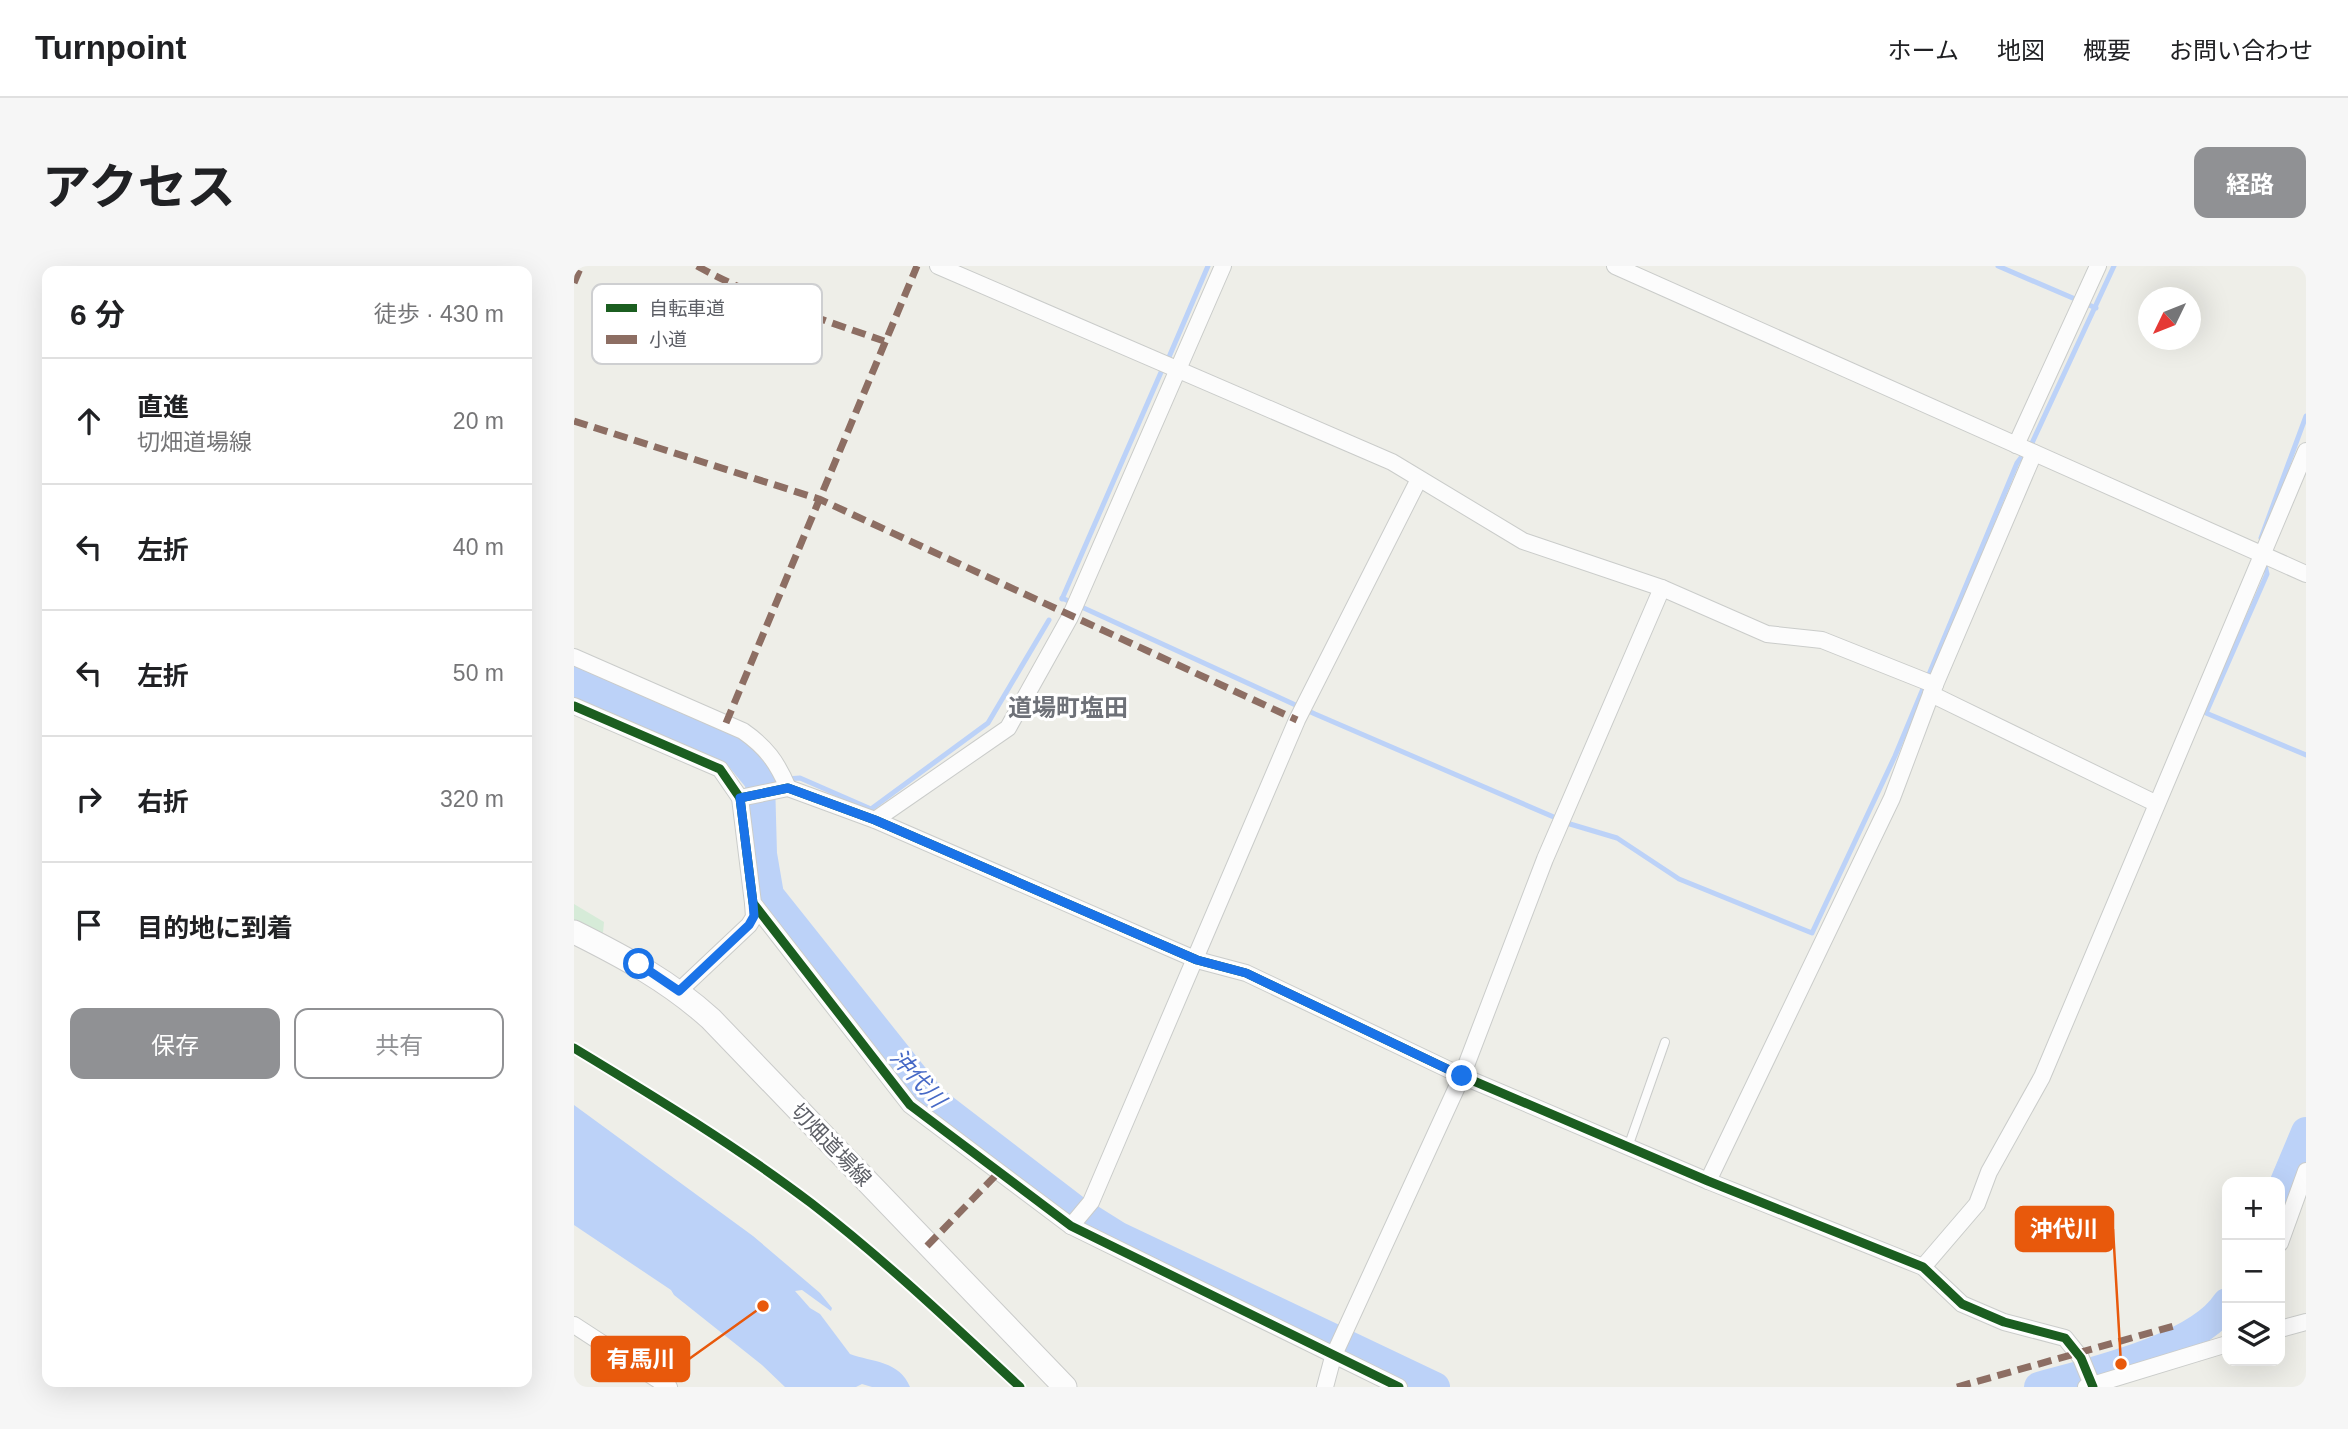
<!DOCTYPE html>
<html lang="ja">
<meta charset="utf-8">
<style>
body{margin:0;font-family:Helvetica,"Noto Sans JP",sans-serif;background:#f6f6f6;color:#202124}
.controls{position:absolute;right:21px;bottom:21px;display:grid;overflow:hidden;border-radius:14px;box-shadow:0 7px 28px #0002}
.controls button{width:63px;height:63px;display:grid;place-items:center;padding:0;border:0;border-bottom:2px solid #e0e0e0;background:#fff;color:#202124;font:35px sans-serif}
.compass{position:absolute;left:1564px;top:21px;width:63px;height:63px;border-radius:50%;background:#fff;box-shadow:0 7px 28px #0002;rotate:227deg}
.stop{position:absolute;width:21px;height:21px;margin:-16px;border:5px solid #1a73e8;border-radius:50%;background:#fff}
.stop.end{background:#1a73e8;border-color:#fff;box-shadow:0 2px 7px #0008}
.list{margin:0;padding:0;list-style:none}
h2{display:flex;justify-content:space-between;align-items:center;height:91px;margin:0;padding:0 28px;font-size:30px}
h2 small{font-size:23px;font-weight:400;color:#757577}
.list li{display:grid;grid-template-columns:46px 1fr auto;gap:21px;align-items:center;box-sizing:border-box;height:126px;padding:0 28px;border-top:2px solid #e0e0e0}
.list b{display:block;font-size:26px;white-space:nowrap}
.list p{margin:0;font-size:23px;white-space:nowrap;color:#757577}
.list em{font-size:23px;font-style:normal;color:#757577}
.actions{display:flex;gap:14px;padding:21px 28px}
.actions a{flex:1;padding:16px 0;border:2px solid #909194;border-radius:14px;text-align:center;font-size:24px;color:#909194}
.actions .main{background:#909194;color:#fff}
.icon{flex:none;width:38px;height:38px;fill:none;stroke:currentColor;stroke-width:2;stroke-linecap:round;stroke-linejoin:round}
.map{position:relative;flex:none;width:1732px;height:1121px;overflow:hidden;border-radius:14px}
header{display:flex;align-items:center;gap:42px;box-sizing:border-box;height:98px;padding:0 35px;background:#fff;border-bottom:2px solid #e0e0e0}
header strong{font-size:33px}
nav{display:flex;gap:38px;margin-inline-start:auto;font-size:24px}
.intro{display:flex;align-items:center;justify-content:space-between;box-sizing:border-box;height:168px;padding:0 42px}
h1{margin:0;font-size:49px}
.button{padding:18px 32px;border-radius:14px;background:#909194;color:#fff;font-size:24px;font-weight:700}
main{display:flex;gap:42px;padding:0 42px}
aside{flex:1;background:#fff;border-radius:14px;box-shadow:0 7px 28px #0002}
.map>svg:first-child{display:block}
.green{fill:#d6ebd8}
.water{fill:#bcd2f8}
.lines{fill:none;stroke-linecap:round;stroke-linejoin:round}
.stream{stroke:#bcd2f8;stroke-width:5}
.river{stroke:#bcd2f8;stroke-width:30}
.service-casing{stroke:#caccca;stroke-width:10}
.minor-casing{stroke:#caccca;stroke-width:18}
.secondary-casing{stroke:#cacbca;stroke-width:25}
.path{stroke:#ccd0ce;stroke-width:2.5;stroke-dasharray:7 3.5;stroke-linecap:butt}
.service{stroke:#fcfcfc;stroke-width:8}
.minor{stroke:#fcfcfc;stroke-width:16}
.secondary{stroke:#fcfcfc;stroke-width:23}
.quiet{stroke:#8d6e63;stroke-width:7;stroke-dasharray:14 7;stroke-linecap:butt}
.cycleway-casing{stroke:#fff;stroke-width:13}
.cycleway{stroke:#1b5e20;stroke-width:9}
.route{stroke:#1a73e8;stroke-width:9}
.labels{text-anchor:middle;stroke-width:6;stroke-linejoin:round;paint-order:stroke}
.street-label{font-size:21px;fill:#5d5f66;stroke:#fff}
.water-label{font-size:23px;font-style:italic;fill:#4669c6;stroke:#fff}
.quarter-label{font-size:24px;font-weight:bold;fill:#6e7178;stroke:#fff}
.key{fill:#fff;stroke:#cecfd1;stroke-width:2}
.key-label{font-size:19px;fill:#5d5f66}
.leader{fill:none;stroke:#e8590c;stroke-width:2.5}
.callout-dot{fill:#e8590c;stroke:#fff;stroke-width:2.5}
.callout{fill:#e8590c;stroke:#e8590c;stroke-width:2.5}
.callout-label{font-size:23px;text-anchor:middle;font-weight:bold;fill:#fff}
</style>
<header>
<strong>Turnpoint</strong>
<nav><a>ホーム</a><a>地図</a><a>概要</a><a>お問い合わせ</a></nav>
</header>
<div class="intro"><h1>アクセス</h1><a class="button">経路</a></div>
<main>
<aside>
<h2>6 分<small>徒歩 · 430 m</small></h2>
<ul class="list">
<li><svg class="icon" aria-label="ahead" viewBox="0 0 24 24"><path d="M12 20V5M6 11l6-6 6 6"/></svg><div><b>直進</b><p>切畑道場線</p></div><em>20 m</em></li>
<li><svg class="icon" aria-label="left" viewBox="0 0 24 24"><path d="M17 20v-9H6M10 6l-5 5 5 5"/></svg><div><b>左折</b></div><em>40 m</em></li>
<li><svg class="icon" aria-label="left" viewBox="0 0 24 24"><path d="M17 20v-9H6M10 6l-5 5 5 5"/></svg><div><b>左折</b></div><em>50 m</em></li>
<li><svg class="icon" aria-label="right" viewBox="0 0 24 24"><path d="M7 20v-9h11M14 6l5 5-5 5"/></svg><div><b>右折</b></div><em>320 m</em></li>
<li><svg class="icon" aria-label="arrive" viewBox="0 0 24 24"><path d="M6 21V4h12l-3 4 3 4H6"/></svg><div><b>目的地に到着</b></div></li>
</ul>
<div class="actions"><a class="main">保存</a><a>共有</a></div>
</aside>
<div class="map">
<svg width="1732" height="1121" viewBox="0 0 1732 1121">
<rect width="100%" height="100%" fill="#eeeee8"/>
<path class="green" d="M0,638L30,656L29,667L0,654Z"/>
<path class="water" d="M0,839L179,970L246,1027L258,1042L257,1045L228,1024L221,1025L236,1042L246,1048L276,1088C298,1096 326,1095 336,1121H298L288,1118L282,1121H211L188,1099L100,1029L97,1024L0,959Z"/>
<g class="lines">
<g class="stream">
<path d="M1424,0L1522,42"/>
<path d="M595,91L634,0"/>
<path d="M1687,272L1732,150"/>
<path d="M1690,295L1693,308L1632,447L1732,489"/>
<path d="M488,332L741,448L996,558L1043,572L1105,613L1238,667L1321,490L1443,197L1458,177L1540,0"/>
<path d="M488,333L588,104"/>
<path d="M186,515L226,512L297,543L414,457L475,354"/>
</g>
<g class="river">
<path d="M0,415L163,487L186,515L188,588L195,629L358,834L500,943L543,970L861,1121"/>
<path d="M1706,928L1732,866"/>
<path d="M1465,1121C1517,1106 1623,1083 1653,1037"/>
</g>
<g class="service-casing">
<path id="service" d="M1054,881L1091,776"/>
</g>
<g class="minor-casing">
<g id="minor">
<path d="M364,0L818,196L949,275L1088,322L1193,368L1248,374L1361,419"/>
<path d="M1041,0L1732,308"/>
<path d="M1442,179L1524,0"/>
<path d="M0,391L169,465C192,481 203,496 214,522"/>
<path d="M1357,428L1581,537"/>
<path d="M0,440L146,503L166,532L179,637L336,839L497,960L825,1121"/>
<path d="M166,532L214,522L301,554L623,694L672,707L888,810L1134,915L1349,1001L1388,1038L1430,1056L1491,1072L1507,1092L1519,1121"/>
<path d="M301,554L434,462L496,351L649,0"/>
<path d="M105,725L175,659L180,651L179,637"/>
<path d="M1134,915L1318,532L1357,428L1460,187"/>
<path d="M497,960L517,936L723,454L845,213"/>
<path d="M1706,977L1732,905"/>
<path d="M1349,1001L1403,938L1415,906L1468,811L1732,185"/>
<path d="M0,1059L95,1121"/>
<path d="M1706,1063L1732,1056"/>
<path d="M751,1121L759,1091L888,810L971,593L1088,322"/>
<path d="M1512,1121L1653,1078"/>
</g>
</g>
<g class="secondary-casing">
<path id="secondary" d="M0,666C50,691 95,715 137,753L491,1121"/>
</g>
<path class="path" d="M0,782C81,831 162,880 237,937C311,994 378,1058 446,1121"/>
<use href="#service" class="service"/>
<use href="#minor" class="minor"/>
<use href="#secondary" class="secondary"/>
<g class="quiet">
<path d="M123,0C181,32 247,53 310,75"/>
<path d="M0,17L7,0"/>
<path d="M0,155L245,233L723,454"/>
<path d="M152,457L343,0"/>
<path d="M353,980L425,906"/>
<path d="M1383,1121L1600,1060"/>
</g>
<g class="cycleway-casing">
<g id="cycleway">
<path d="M0,440L146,503L166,532L179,637L336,839L497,960L825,1121"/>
<path d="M166,532L214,522L301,554L623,694L672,707L888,810L1134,915L1349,1001L1388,1038L1430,1056L1491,1072L1507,1092L1519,1121"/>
<path d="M0,782C81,831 162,880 237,937C311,994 378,1058 446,1121"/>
</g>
</g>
<use href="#cycleway" class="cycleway"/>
</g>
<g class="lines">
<path class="route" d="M65,698L105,725L175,659L180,650L179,637L166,532L214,522L301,554L623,694L672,707L888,810"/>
</g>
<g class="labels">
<g class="street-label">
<text transform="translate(257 879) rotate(46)" y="7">切畑道場線</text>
</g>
<g class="water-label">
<text transform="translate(344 812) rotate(48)" y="8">沖代川</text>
</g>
<g class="quarter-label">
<text x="494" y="450">道場町塩田</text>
</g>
</g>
<rect x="18" y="18" width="230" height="80" rx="10" class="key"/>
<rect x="32" y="38" width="31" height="8" fill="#1b5e20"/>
<rect x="32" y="69" width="31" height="9" fill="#8d6e63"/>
<g class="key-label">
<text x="75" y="49">自転車道</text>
<text x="75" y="80">小道</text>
</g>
<path class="leader" d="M1547 1098L1539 963M189 1040L115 1093"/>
<g class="callout-dot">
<circle cx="1547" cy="1098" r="7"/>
<circle cx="189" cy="1040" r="7"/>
</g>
<g class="callout">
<rect x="1442" y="941" width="97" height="44" rx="7"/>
<rect x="18" y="1071" width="97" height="44" rx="7"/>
</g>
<g class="callout-label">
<text x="1490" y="971">沖代川</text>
<text x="67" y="1101">有馬川</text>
</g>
</svg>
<div class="controls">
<button>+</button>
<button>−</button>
<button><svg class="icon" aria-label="layers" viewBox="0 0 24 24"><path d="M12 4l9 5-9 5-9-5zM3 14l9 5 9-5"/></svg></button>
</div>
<svg class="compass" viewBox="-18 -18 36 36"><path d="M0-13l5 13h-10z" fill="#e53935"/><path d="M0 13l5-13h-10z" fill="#757577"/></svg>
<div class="stop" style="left:65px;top:698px"></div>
<div class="stop end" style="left:888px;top:810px"></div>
</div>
</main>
